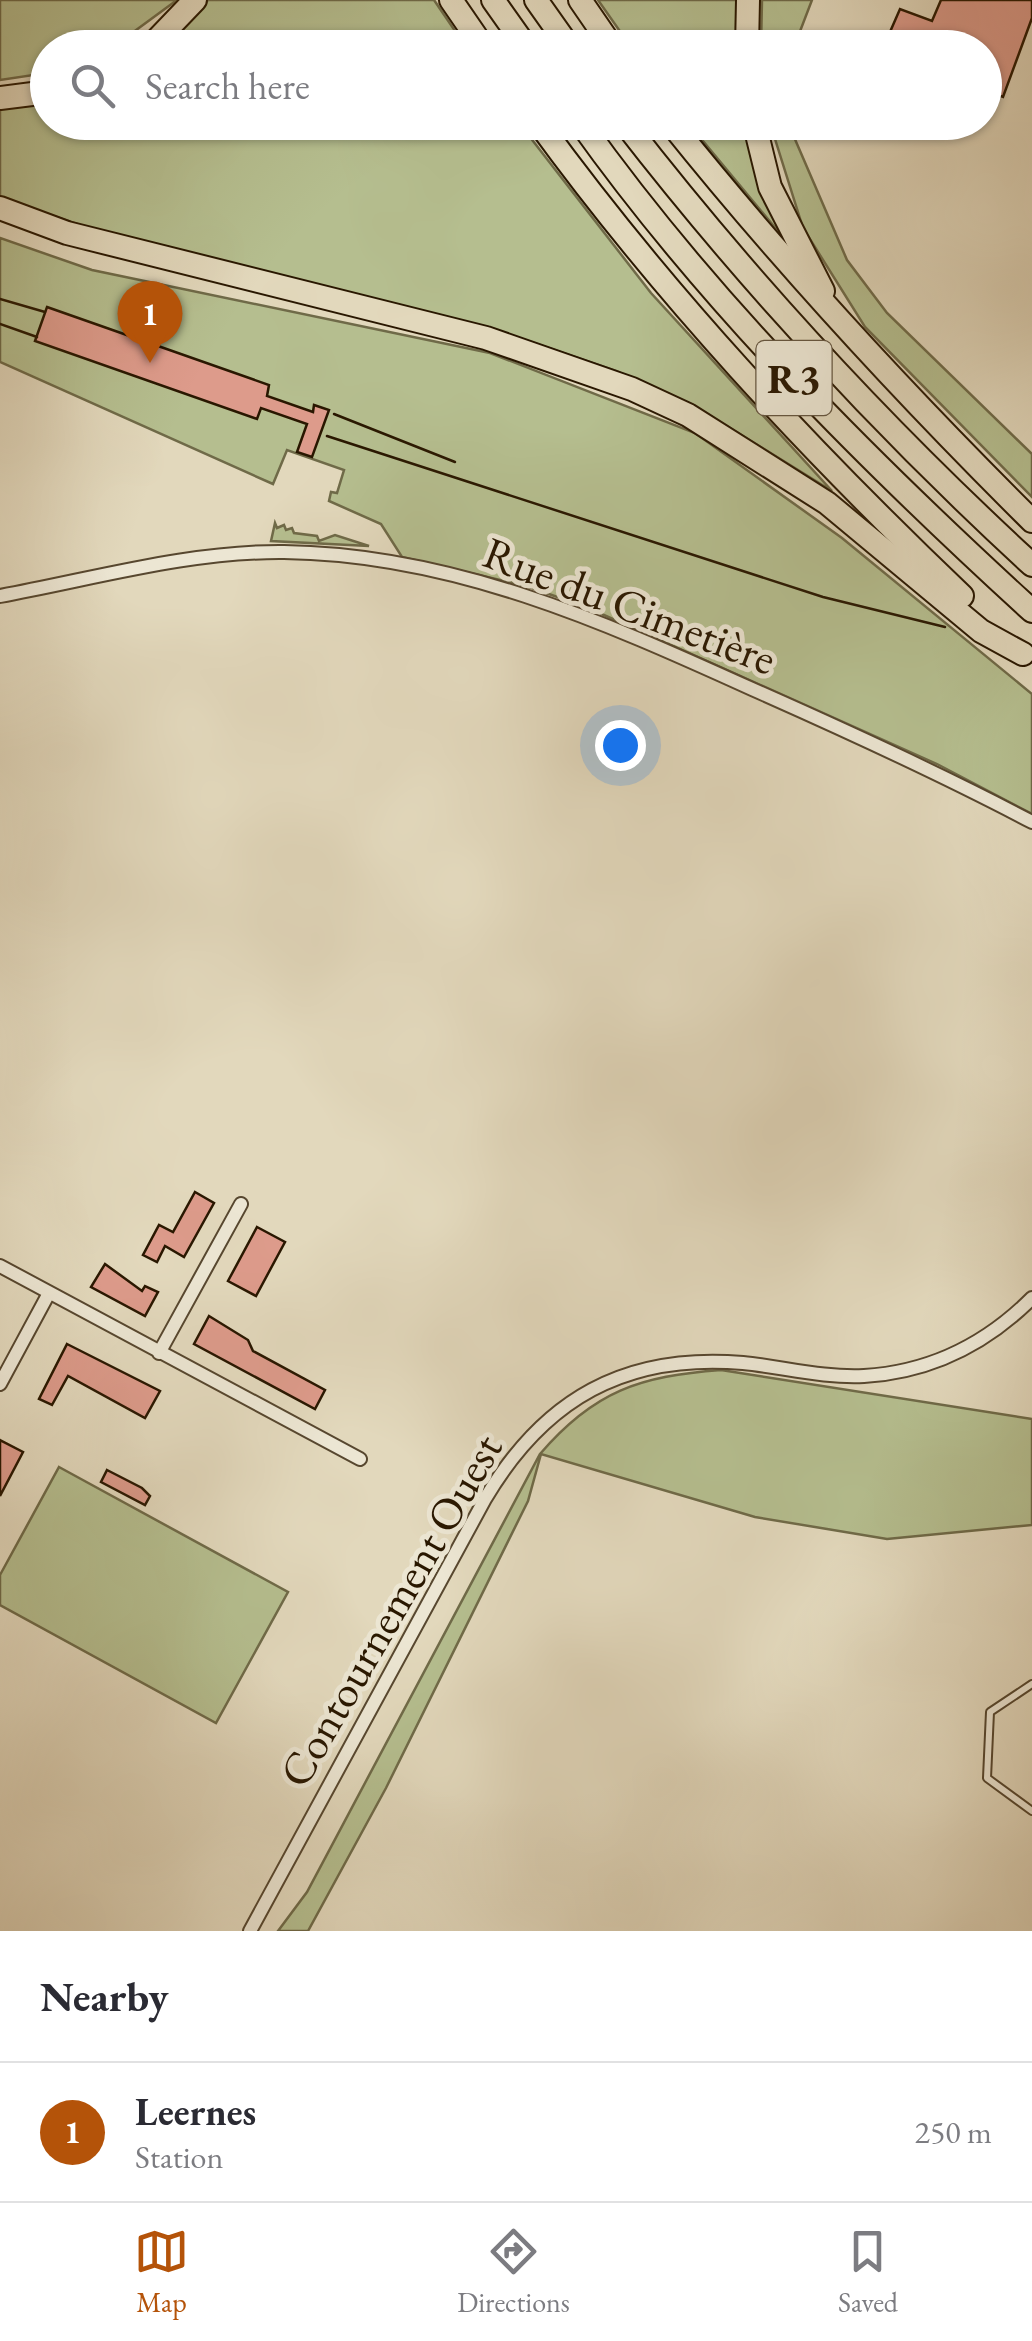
<!DOCTYPE html>
<meta charset="utf-8">
<style>
body{margin:0;font-family:"EB Garamond",serif;background:#f7f7f7;color:#2b2b33}
.you{position:absolute;left:620px;top:745px;width:35px;height:35px;margin:-25px;border:8px solid #fff;border-radius:50%;background:#1a73e8;box-shadow:0 0 0 15px #1a73e833}
.badge{display:grid;place-items:center;width:65px;height:65px;border-radius:50%;background:#b45309;color:#fff;font-size:32px;font-weight:700}
.pin{position:absolute;translate:-50% -82px;filter:drop-shadow(0 2px 5px #0008)}
.pin::after{content:'';position:absolute;top:52px;width:35px;height:30px;background:inherit;clip-path:polygon(0 0,100% 0,50% 100%)}
.list{margin:0;padding:0;list-style:none}
h2{display:flex;justify-content:space-between;align-items:center;height:130px;margin:0;padding:0 40px;font-size:42px}
h2 small{font-size:32px;font-weight:400;color:#7c7c81}
.list li{display:grid;grid-template-columns:65px 1fr auto;gap:30px;align-items:center;box-sizing:border-box;height:140px;padding:0 40px;border-top:2px solid #e1e1e2}
.list b{display:block;font-size:38px;white-space:nowrap}
.list p{margin:0;font-size:32px;white-space:nowrap;color:#7c7c81}
.list em{font-size:32px;font-style:normal;color:#7c7c81}
.icon{flex:none;width:55px;height:55px;fill:none;stroke:currentColor;stroke-width:2;stroke-linecap:round;stroke-linejoin:round}
.map{position:relative;flex:none;width:1032px;height:1931px;overflow:hidden}
.search{position:absolute;background:#fff;box-shadow:0 2px 8px #0004;left:30px;right:30px;top:30px;height:110px;display:flex;align-items:center;gap:25px;box-sizing:border-box;padding:0 35px;border-radius:55px;color:#7c7c81;font-size:38px}
.sheet{height:270px;background:#fff}
nav{display:flex;justify-content:space-around;align-items:center;box-sizing:border-box;height:140px;border-top:2px solid #e1e1e2;background:#fff;font-size:28px;color:#7c7c81}
nav a{display:grid;justify-items:center;gap:5px}
nav .on{color:#b45309}
.map>svg:first-child{display:block}
.green{fill:#b5be8f;stroke:#6f6a48;stroke-width:2.5}
.building{fill:#dd9b8b;stroke:#291700;stroke-width:2.5}
.lines{fill:none;stroke-linecap:round;stroke-linejoin:round}
.lane-casing{stroke:#57472f;stroke-width:10}
.street-casing{stroke:#57472f;stroke-width:16}
.highway-casing{stroke:#291700;stroke-width:26}
.lane{stroke:#ece6d3;stroke-width:6}
.street{stroke:#ece6d3;stroke-width:12}
.highway{stroke:#e2d8bc;stroke-width:22}
.tram{stroke:#291700;stroke-width:2.5}
.labels{text-anchor:middle;stroke-width:10;stroke-linejoin:round;paint-order:stroke}
.shield{fill:#ece6d3;stroke:#64553f;stroke-width:2.5}
.shield-label{font-size:42px;font-weight:bold;fill:#291700}
.street-label{font-size:45px;fill:#291700;stroke:#ece6d3}
</style>
<div class="map">
<svg width="1032" height="1931" viewBox="0 0 1032 1931">
<rect width="100%" height="100%" fill="#e2d8bc"/>
<filter id="stains"><feTurbulence type="fractalNoise" baseFrequency=".002" numOctaves="4"/><feColorMatrix values="0 0 0 0 .2 0 0 0 0 .09 0 0 0 0 .02 0 0 0 .5 -.17"/></filter>
<radialGradient id="worn" r=".72"><stop offset=".6" stop-color="#630" stop-opacity="0"/><stop offset="1" stop-color="#630" stop-opacity=".3"/></radialGradient>
<g class="green">
<path d="M0,0H177L113,47L48,48L47,73L0,80Z"/>
<path d="M208,0H434L466,47L157,48Z"/>
<path d="M598,0H740L738,47H631Z"/>
<path d="M762,0H812L794,47H761Z"/>
<path d="M47,98L48,122L519,123L651,293L832,491L696,407L616,371L531,342L89,228L0,198V102Z"/>
<path d="M688,123H744L759,181L782,236Z"/>
<path d="M770,123H788L847,260L887,313L1032,454V497L865,327L803,228Z"/>
<path d="M0,238L92,270L490,353L695,433L842,538L1032,694V814L937,764L586,607L526,586L402,557L381,524L329,501L331,492L337,493L344,470L287,450L273,484L0,362Z"/>
<path d="M275,523L277,528L284,525L286,530L292,528L294,533L317,536L319,541L335,535L369,546L271,541Z"/>
<path d="M721,1370L1032,1419V1525L887,1539L755,1517L541,1454L528,1501L386,1788L308,1931H278L307,1892L540,1454C594,1391 640,1376 721,1370Z"/>
<path d="M59,1467L288,1592L216,1723L0,1605V1575Z"/>
</g>
<g class="building">
<path d="M941,0H1032V18L1003,97L984,90V48H883L900,9L932,21Z"/>
<path d="M47,307L269,385L267,396L313,412L314,405L329,410L312,457L297,452L307,424L261,408L257,419L35,341Z"/>
<path d="M195,1192L214,1203L184,1257L165,1246L157,1262L143,1255L159,1225L173,1232Z"/>
<path d="M257,1227L285,1242L256,1296L228,1281Z"/>
<path d="M105,1264L142,1291L145,1286L158,1292L145,1316L91,1287Z"/>
<path d="M209,1316L248,1340L253,1351L325,1390L315,1409L194,1344Z"/>
<path d="M67,1344L160,1391L145,1418L68,1376L52,1405L39,1399Z"/>
<path d="M0,1440L23,1452L0,1496Z"/>
<path d="M107,1470L142,1488L150,1496L145,1505L101,1482Z"/>
</g>
<g class="lines">
<g class="lane-casing">
<path id="lane" d="M1032,1684L990,1712L987,1778L1032,1811"/>
</g>
<g class="street-casing">
<g id="street">
<path d="M0,596C93,579 189,551 284,552C452,554 602,621 752,689C847,731 941,774 1032,822"/>
<path d="M0,1266L360,1459"/>
<path d="M159,1353L241,1204"/>
<path d="M0,1384L49,1293"/>
<path d="M250,1931L485,1499C544,1399 625,1353 743,1363C783,1367 823,1378 864,1376C930,1372 986,1344 1032,1298"/>
</g>
</g>
<g class="highway-casing">
<g id="highway">
<path d="M451,0L484,48"/>
<path d="M493,0L527,48"/>
<path d="M536,0L570,48"/>
<path d="M580,0L613,48"/>
<path d="M149,48L195,0"/>
<path d="M747,48L748,0"/>
<path d="M0,98L48,92"/>
<path d="M538,122C664,295 808,449 962,596"/>
<path d="M580,122C709,303 869,462 1032,611"/>
<path d="M624,122C748,282 883,428 1032,565"/>
<path d="M670,122C783,263 904,394 1032,521"/>
<path d="M754,122L770,187L823,291"/>
<path d="M0,208L67,233L486,338L632,389L688,415L827,503L981,631L1023,654"/>
</g>
</g>
<use href="#lane" class="lane"/>
<use href="#street" class="street"/>
<use href="#highway" class="highway"/>
<g class="tram">
<path d="M0,299L45,312"/>
<path d="M0,324L37,337"/>
<path d="M334,414L455,462"/>
<path d="M327,436L823,597L945,627"/>
</g>
</g>
<g class="labels">
<rect class="shield" x="756.5" y="341" width="75" height="74" rx="8"/>
<g class="shield-label">
<text x="794" y="393">R3</text>
</g>
<g class="street-label">
<text transform="translate(630 605) rotate(21)" y="16">Rue du Cimetière</text>
<text transform="translate(390 1610) rotate(-60)" y="16">Contournement Ouest</text>
</g>
</g>
<rect width="100%" height="100%" filter="url(#stains)"/>
<rect width="100%" height="100%" fill="url(#worn)"/>
</svg>
<div class="you"></div>
<div class="pin badge" style="left:150px;top:363px">1</div>
<div class="search"><svg class="icon" aria-label="search" viewBox="0 0 24 24"><circle cx="10" cy="10" r="6"/><path d="M15 15l6 6"/></svg>Search here</div>
</div>
<section class="sheet">
<h2>Nearby<small></small></h2>
<ul class="list">
<li><span class="badge">1</span><div><b>Leernes</b><p>Station</p></div><em>250 m</em></li>
</ul>
</section>
<nav>
<a class="on"><svg class="icon" aria-label="map" viewBox="0 0 24 24"><path d="M3 6l6-2 6 2 6-2v14l-6 2-6-2-6 2zM9 4v14M15 6v14"/></svg>Map</a>
<a><svg class="icon" aria-label="directions" viewBox="0 0 24 24"><path d="M12 3l9 9-9 9-9-9zM9 14v-3h6M13 9l2 2-2 2"/></svg>Directions</a>
<a><svg class="icon" aria-label="saved" viewBox="0 0 24 24"><path d="M7 4h10v16l-5-4-5 4z"/></svg>Saved</a>
</nav>
